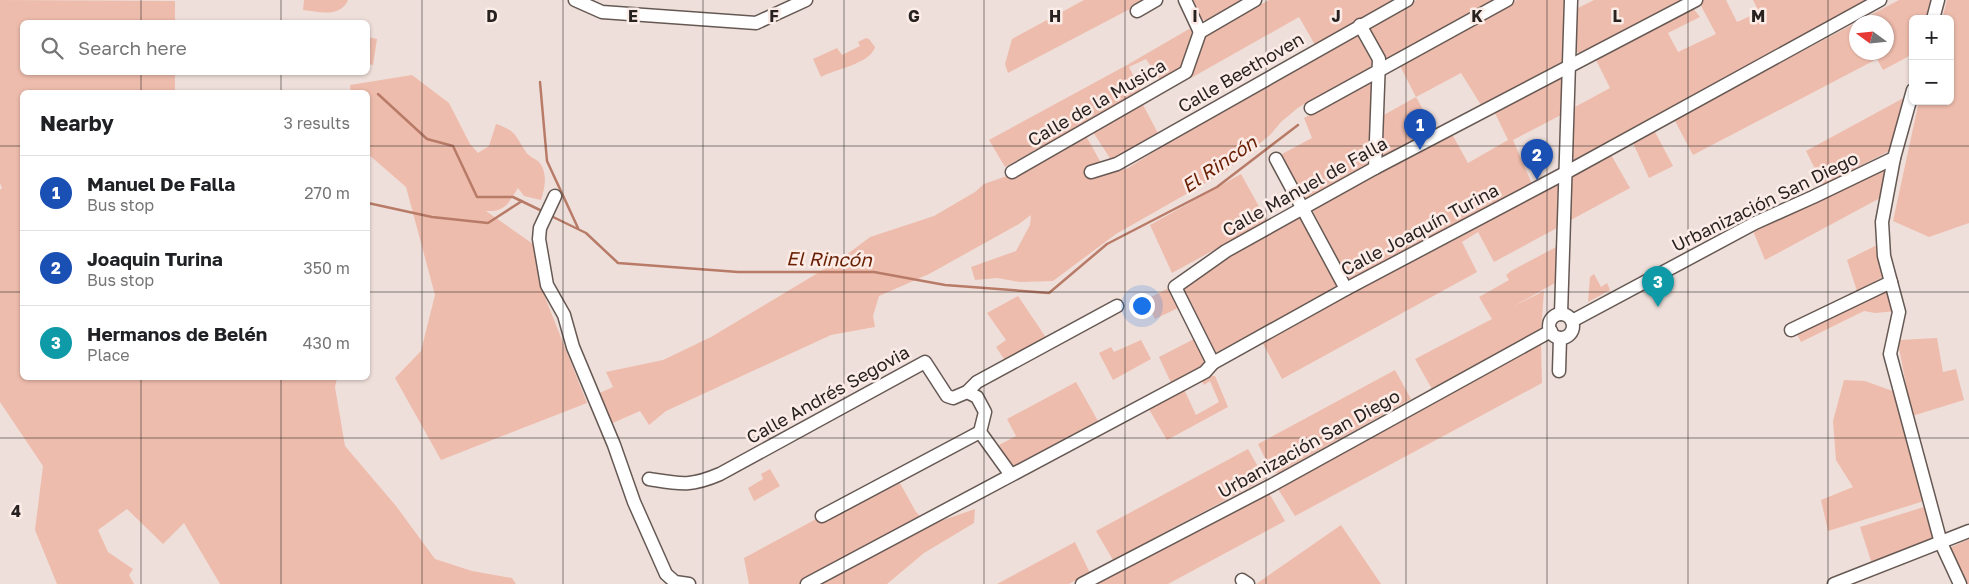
<!DOCTYPE html>
<meta charset="utf-8">
<style>
body{margin:0;font-family:"Golos Text",sans-serif;background:#f2f2f2;color:#202124}
.controls{position:absolute;right:15px;top:15px;display:grid;overflow:hidden;border-radius:8px;box-shadow:0 1px 4px #0004}
.controls button{width:45px;height:45px;display:grid;place-items:center;padding:0;border:0;border-bottom:1px solid #e0e0e0;background:#fff;color:#202124;font:25px sans-serif}
.compass{position:absolute;left:1849px;top:15px;width:45px;height:45px;border-radius:50%;background:#fff;box-shadow:0 1px 4px #0004;rotate:285deg}
.you{position:absolute;left:1141px;top:305px;width:18px;height:18px;margin:-12px;border:4px solid #fff;border-radius:50%;background:#1a73e8;box-shadow:0 0 0 8px #1a73e833}
.badge{display:grid;place-items:center;width:32px;height:32px;border-radius:50%;background:#1e5e94;color:#fff;font-size:16px;font-weight:700}
.pin{position:absolute;translate:-50% -41px;filter:drop-shadow(0 1px 2px #0008)}
.pin::after{content:'';position:absolute;top:26px;width:18px;height:15px;background:inherit;clip-path:polygon(0 0,100% 0,50% 100%)}
.list{margin:0;padding:0;list-style:none}
h2{display:flex;justify-content:space-between;align-items:center;height:65px;margin:0;padding:0 20px;font-size:21px}
h2 small{font-size:16px;font-weight:400;color:#757577}
.list li{display:grid;grid-template-columns:32px 1fr auto;gap:15px;align-items:center;box-sizing:border-box;height:75px;padding:0 20px;border-top:1px solid #e0e0e0}
.list b{display:block;font-size:19px;white-space:nowrap}
.list p{margin:0;font-size:16px;white-space:nowrap;color:#757577}
.list em{font-size:16px;font-style:normal;color:#757577}
.icon{flex:none;width:28px;height:28px;fill:none;stroke:currentColor;stroke-width:2;stroke-linecap:round;stroke-linejoin:round}
.map{position:relative;flex:none;width:1969px;height:584px;overflow:hidden}
.search{position:absolute;background:#fff;box-shadow:0 1px 4px #0004;left:20px;top:20px;width:350px;height:55px;display:flex;align-items:center;gap:12px;box-sizing:border-box;padding:0 18px;border-radius:8px;color:#757577;font-size:19px}
.panel{position:absolute;background:#fff;box-shadow:0 1px 4px #0004;left:20px;top:90px;width:350px;height:290px;border-radius:8px}
.map>svg:first-child{display:block}
.green{fill:#eebcac;fill-rule:evenodd}
.lines{fill:none;stroke-linecap:round;stroke-linejoin:round}
.stream{stroke:#b87b68;stroke-width:2.5}
.minor-casing{stroke:#665954;stroke-width:15}
.minor{stroke:#fff;stroke-width:12}
.grid{fill:none;stroke:#272220;stroke-width:1;stroke-opacity:0.55}
.labels{text-anchor:middle;stroke-width:5;stroke-linejoin:round;paint-order:stroke}
.street-label{font-size:18px;fill:#272220;stroke:#fcece7}
.water-label{font-size:19px;font-style:italic;fill:#691f03;stroke:#fcece7}
.grid-label{font-size:16px;text-anchor:middle;font-weight:bold;fill:#272220;stroke:#fcece7;stroke-width:5;stroke-linejoin:round;paint-order:stroke}
</style>
<div class="map">
<svg width="1969" height="584" viewBox="0 0 1969 584">
<rect width="100%" height="100%" fill="#efdfda"/>
<g class="green">
<path d="M0,0L175,1V22H22V72L175,73V92H22V378H337L335,387L345,446L396,506L435,559L472,571L512,578L516,584H220L184,523L163,544L127,509L98,530L108,552L133,569L129,575L134,584H57L35,530L43,466L0,402V190L2,188L0,183Z"/>
<path d="M304,0H348C340,18 320,12 303,10Z"/>
<path d="M1084,0H1147L1008,73L1005,64L1012,39Z"/>
<path d="M1191,0H1247L1207,20H1200Z"/>
<path d="M1269,0H1397L1315,45L1299,17L1191,78L1204,36Z"/>
<path d="M1417,0H1497L1387,60L1384,59L1367,28Z"/>
<path d="M1517,0H1564L1563,62L1481,105L1461,73L1416,97L1435,131L1387,157L1381,156L1382,116L1416,97L1399,64Z"/>
<path d="M1594,0H1682L1582,53L1576,52L1574,48V10Z"/>
<path d="M1703,0H1726L1737,22L1759,12L1753,0H1876L1574,160L1572,159L1573,108L1610,88L1595,58L1692,7L1700,17L1668,33L1678,52L1716,34L1699,2Z"/>
<path d="M1899,0H1935L1930,19H1913V54L1883,70L1877,59L1693,155L1674,119ZM1856,22H1886V52H1856Z"/>
<path d="M1947,0H1969V223L1929,237L1893,221L1919,101H1950V19H1942Z"/>
<path d="M1189,29L1195,31L1182,68L1160,80L1146,59L1129,67L1141,91L1005,167L989,140L1127,65Z"/>
<path d="M1357,35L1371,60L1373,64L1369,68L1299,107L1281,122L1270,135L1225,172L1116,234L1053,281L1020,282L997,278L975,280L971,267L1016,251L1030,225L1031,215L1019,224L929,274L879,296L873,316L875,327L831,335L666,411L649,425L640,411L606,426L593,396L613,387L606,372L663,360L711,337L841,259L870,237L934,216L975,192L984,184L1021,171L1086,136L1100,161L1104,174L1128,168L1174,139Z"/>
<path d="M368,37L377,39L373,65L368,64Z"/>
<path d="M866,38L869,39L875,47C870,64 835,69 821,77L813,59L837,48L842,55L860,46L858,42Z"/>
<path d="M412,75L449,103L470,144L478,153L489,146L496,124C517,131 515,136 526,152C529,157 535,158 539,162C548,173 545,188 541,200L524,196L518,188C508,203 506,212 486,211L533,244L539,282L587,403L441,460L395,378L421,351L435,295L406,187L368,154V92H351L350,85Z"/>
<path d="M1556,78H1561L1565,83L1563,114L1513,140L1532,184L1357,277L1350,279L1346,276L1313,211V208L1452,134L1468,163L1508,140L1494,111Z"/>
<path d="M1371,81H1373L1367,165L1365,168L1309,198H1304L1280,155L1312,138L1304,118Z"/>
<path d="M1909,95L1891,150L1823,185L1806,151Z"/>
<path d="M1141,101L1161,139L1113,163L1093,132Z"/>
<path d="M1654,130L1673,166L1649,178L1633,143Z"/>
<path d="M1610,153L1630,188L1569,221L1570,179L1572,174Z"/>
<path d="M1886,166L1882,197L1765,260L1753,231L1790,215Z"/>
<path d="M1241,174L1267,221L1172,273L1150,225Z"/>
<path d="M1555,184L1558,185V190L1557,228L1494,262L1478,232L1462,242L1477,272L1282,379L1261,340Z"/>
<path d="M1296,216L1301,217L1338,284L1336,287L1216,353L1212,350L1182,291L1225,257Z"/>
<path d="M1881,243L1887,275L1857,291L1847,260Z"/>
<path d="M1558,246L1555,283L1514,306L1544,291L1541,330L1432,389L1415,359L1492,319L1479,297L1509,280L1506,275L1511,271Z"/>
<path d="M1594,274L1601,287L1607,283L1610,290L1588,302L1590,277Z"/>
<path d="M1889,284L1896,311L1875,313L1864,311L1801,342L1795,330Z"/>
<path d="M1169,288L1178,308L1155,319L1145,300Z"/>
<path d="M1018,296L1047,339L1006,362L996,347L1006,340L987,313Z"/>
<path d="M1937,338L1943,372L1956,369L1964,400L1912,416L1899,348L1900,340Z"/>
<path d="M1194,339L1205,361L1202,368L1172,385L1159,357Z"/>
<path d="M1141,340L1151,359L1113,380L1099,353L1111,347L1114,352Z"/>
<path d="M1541,343L1542,383L1295,516L1276,486Z"/>
<path d="M1395,370L1411,399L1278,473L1272,472L1258,444Z"/>
<path d="M1209,375L1215,376L1228,407L1167,440L1147,406L1184,389L1196,415L1219,402L1210,381L1204,385L1201,379Z"/>
<path d="M1844,380L1865,381L1898,393L1924,501L1828,531L1821,500L1853,487L1836,460L1833,421Z"/>
<path d="M1076,382L1098,421L1012,467L999,445L1016,436L1007,419Z"/>
<path d="M1248,449L1265,479L1113,560L1096,531Z"/>
<path d="M770,469L780,486L754,501L748,488L763,479L761,474Z"/>
<path d="M896,476L916,512L929,525L975,509L974,523L924,553L887,584H749L744,558Z"/>
<path d="M1265,492L1269,493L1285,521L1168,584H1096Z"/>
<path d="M1927,506L1939,541L1872,564L1860,527Z"/>
<path d="M1341,525L1381,584H1256Z"/>
<path d="M1969,539V584H1965L1949,548Z"/>
<path d="M1075,542L1090,573L1069,584H997Z"/>
</g>
<g class="lines">
<g class="stream">
<path d="M540,82L547,161L578,228"/>
<path d="M378,94L427,139L453,146L477,197H513L542,211"/>
<path d="M368,203L432,217L488,223L522,201"/>
<path d="M549,215L586,233L618,263L738,272H874L945,285L1049,293L1107,244L1217,187L1298,125"/>
</g>
<g class="minor-casing">
<g id="minor">
<path d="M575,0L602,12L756,23L806,0"/>
<path d="M1185,0L1200,32"/>
<path d="M1137,11L1156,0"/>
<path d="M1933,19L1938,0"/>
<path d="M1360,25L1379,59L1375,168"/>
<path d="M1913,90L1894,158L1882,222L1884,256L1899,312L1890,354L1941,543L1960,584"/>
<path d="M1311,108L1507,0"/>
<path d="M1276,159L1346,289"/>
<path d="M1012,172L1186,72L1200,32L1255,0"/>
<path d="M1091,172L1117,164L1407,0"/>
<path d="M555,196L540,228L539,239L547,285L564,315L573,347L614,445L634,502L666,574L675,582L689,584"/>
<path d="M1561,314L1571,0"/>
<circle cx="1561" cy="326" r="12"/>
<path d="M1572,321L1755,223L1813,197L1894,158"/>
<path d="M1791,330L1891,282"/>
<path d="M1213,363L1175,287L1226,251L1375,168L1696,0"/>
<path d="M1559,371L1560,338"/>
<path d="M967,392L977,382L1117,306"/>
<path d="M649,479C680,484 690,487 720,474L925,362L947,396L953,398L967,392L977,397L985,412L980,432L1011,475"/>
<path d="M822,516L980,432"/>
<path d="M1242,580L1248,584"/>
<path d="M807,584L1205,372L1213,363L1346,289L1567,172L1880,0"/>
<path d="M1082,584L1272,485L1551,331"/>
<path d="M1834,584L1969,531"/>
</g>
</g>
<use href="#minor" class="minor"/>
</g>
<path class="grid" d="M141,0V22M281,0V22M422,0V584M563,0V584M703,0V584M844,0V584M984,0V584M1125,0V584M1266,0V584M1406,0V584M1547,0V584M1688,0V584M1828,0V584M141,72V92M281,72V92M0,146H22M368,146H1969M0,292H22M368,292H1969M141,378V584M281,378V584M0,438H1969"/>
<g class="labels">
<g class="street-label">
<text transform="translate(1241 73) rotate(-30)" y="6">Calle Beethoven</text>
<text transform="translate(1097 103) rotate(-30)" y="6">Calle de la Musica</text>
<text transform="translate(1305 187) rotate(-29)" y="6">Calle Manuel de Falla</text>
<text transform="translate(1765 202) rotate(-26)" y="6">Urbanización San Diego</text>
<text transform="translate(1420 230) rotate(-28)" y="6">Calle Joaquín Turina</text>
<text transform="translate(828 395) rotate(-29)" y="6">Calle Andrés Segovia</text>
<text transform="translate(1309 444) rotate(-29)" y="6">Urbanización San Diego</text>
</g>
<g class="water-label">
<text transform="translate(1219 164) rotate(-34)" y="7">El Rincón</text>
<text transform="translate(829 259) rotate(1)" y="7">El Rincón</text>
</g>
</g>
<g class="grid-label">
<text x="492" y="22">D</text>
<text x="633" y="22">E</text>
<text x="774" y="22">F</text>
<text x="914" y="22">G</text>
<text x="1055" y="22">H</text>
<text x="1195" y="22">I</text>
<text x="1336" y="22">J</text>
<text x="1477" y="22">K</text>
<text x="1617" y="22">L</text>
<text x="1758" y="22">M</text>
<text x="16" y="517">4</text>
</g>
</svg>
<div class="controls">
<button>+</button>
<button>−</button>
</div>
<svg class="compass" viewBox="-18 -18 36 36"><path d="M0-13l5 13h-10z" fill="#e53935"/><path d="M0 13l5-13h-10z" fill="#757577"/></svg>
<div class="you"></div>
<div class="pin badge" style="left:1420px;top:150px;background:#1a4fb4">1</div>
<div class="pin badge" style="left:1537px;top:180px;background:#1a4fb4">2</div>
<div class="pin badge" style="left:1658px;top:307px;background:#0f9aa8">3</div>
<div class="search"><svg class="icon" aria-label="search" viewBox="0 0 24 24"><circle cx="10" cy="10" r="6"/><path d="M15 15l6 6"/></svg>Search here</div>
<section class="panel">
<h2>Nearby<small>3 results</small></h2>
<ul class="list">
<li><span class="badge" style="background:#1a4fb4">1</span><div><b>Manuel De Falla</b><p>Bus stop</p></div><em>270 m</em></li>
<li><span class="badge" style="background:#1a4fb4">2</span><div><b>Joaquin Turina</b><p>Bus stop</p></div><em>350 m</em></li>
<li><span class="badge" style="background:#0f9aa8">3</span><div><b>Hermanos de Belén</b><p>Place</p></div><em>430 m</em></li>
</ul>
</section>
</div>
